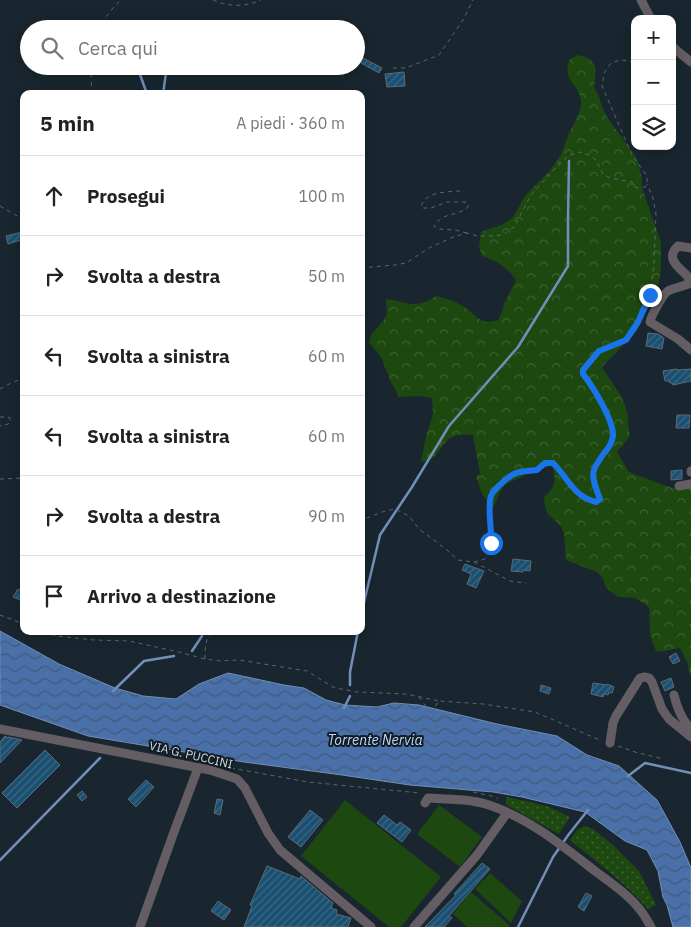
<!DOCTYPE html>
<html lang="it">
<meta charset="utf-8">
<style>
body{margin:0;font-family:"IBM Plex Sans",sans-serif;background:#f6f6f6;color:#222}
.controls{position:absolute;right:15px;top:15px;display:grid;overflow:hidden;border-radius:10px;box-shadow:0 2px 12px #0003}
.controls button{width:45px;height:45px;display:grid;place-items:center;padding:0;border:0;border-bottom:1px solid #e0e0e0;background:#fff;color:#222;font:25px sans-serif}
.stop{position:absolute;width:15px;height:15px;margin:-11px;border:4px solid #1a73e8;border-radius:50%;background:#fff}
.stop.end{background:#1a73e8;border-color:#fff;box-shadow:0 1px 5px #0008}
.list{margin:0;padding:0;list-style:none}
h2{display:flex;justify-content:space-between;align-items:center;height:65px;margin:0;padding:0 20px;font-size:21px}
h2 small{font-size:16px;font-weight:400;color:#767676}
.list li{display:grid;grid-template-columns:32px 1fr auto;gap:15px;align-items:center;box-sizing:border-box;height:80px;padding:0 20px;border-top:1px solid #e0e0e0}
.list b{display:block;font-size:19px;white-space:nowrap}
.list em{font-size:16px;font-style:normal;color:#767676}
.icon{flex:none;width:28px;height:28px;fill:none;stroke:currentColor;stroke-width:2;stroke-linecap:round;stroke-linejoin:round}
.map{position:relative;flex:none;width:691px;height:927px;overflow:hidden}
.search{position:absolute;background:#fff;box-shadow:0 2px 12px #0003;left:20px;top:20px;width:345px;height:55px;display:flex;align-items:center;gap:12px;box-sizing:border-box;padding:0 18px;border-radius:28px;color:#767676;font-size:19px}
.panel{position:absolute;background:#fff;box-shadow:0 2px 12px #0003;left:20px;top:90px;width:345px;height:545px;border-radius:10px}
.map>svg:first-child{display:block}
.green{fill:#1d480f}
.forest{fill:url(#forest-crowns)}
.garden{fill:url(#garden-dots)}
.water{fill:url(#water-waves);stroke:#718fb8}
.lines{fill:none;stroke-linecap:round;stroke-linejoin:round}
.stream{stroke:#718fb8;stroke-width:2.5}
.building{fill:url(#building-hatch);stroke:#5c6a76}
.path{stroke:#5b666e;stroke-width:1;stroke-dasharray:4 4;stroke-linecap:butt}
.minor{stroke:#645e64;stroke-width:9}
.route{stroke:#1a73e8;stroke-width:6}
.labels{text-anchor:middle;stroke-width:4;stroke-linejoin:round;paint-order:stroke}
.street-label{font-size:12px;fill:#ced6dd;stroke:#101c25}
.water-label{font-size:14px;font-style:italic;fill:#c2d8f9;stroke:#101c25}
</style>
<div class="map">
<svg width="691" height="927" viewBox="0 0 691 927">
<defs>
<pattern id="forest-crowns" width="20" height="18" patternUnits="userSpaceOnUse" patternTransform="scale(1.25)"><rect width="20" height="18" fill="#1d480f"/><path d="M2 6a3 3 0 1 1 6 0M12 15a3 3 0 1 1 6 0" fill="none" stroke="#3d6232"/></pattern>
<pattern id="garden-dots" width="8" height="8" patternUnits="userSpaceOnUse" patternTransform="scale(1.25)"><rect width="8" height="8" fill="#1d480f"/><path d="M2 2h.1M6 6h.1" fill="none" stroke="#3d6232" stroke-width="1.8" stroke-linecap="round"/></pattern>
<pattern id="water-waves" width="16" height="10" patternUnits="userSpaceOnUse" patternTransform="scale(1.25)"><rect width="16" height="10" fill="#4970a8"/><path d="M0 5q4-4 8 0t8 0" fill="none" stroke="#445a7a"/></pattern>
<pattern id="building-hatch" width="6" height="6" patternUnits="userSpaceOnUse" patternTransform="scale(1.25)"><rect width="6" height="6" fill="#1b4f71"/><path d="M-1 1l2-2M0 6l6-6M5 7l2-2" fill="none" stroke="#3b6885"/></pattern>
</defs>
<rect width="100%" height="100%" fill="#19262f"/>
<g class="green">
<path d="M345,800L441,877L401,927H389L301,856Z"/>
<path d="M439,805L482,837L460,867L417,834Z"/>
<path d="M490,873L522,901L511,923L475,889Z"/>
<path d="M471,892L509,925V927H467L453,914Z"/>
</g>
<path class="forest" d="M578,55C600,60 596,69 594,88C601,97 600,104 605,113C613,128 625,140 634,154C640,163 642,178 642,188L661,242V267L658,290L640,323L637,331L602,367C610,381 624,396 627,412C629,420 628,428 630,436L617,452L629,472L669,487L684,490L691,487V676L689,673L688,664L680,648C670,649 665,653 656,651L650,635V626L649,607L635,598L618,597L611,592L605,586L603,578L597,572L566,560L564,534L561,526L548,514L545,506L544,497C555,488 557,480 552,466L533,469L520,478L512,481L505,485L500,492L493,508L482,494L476,476L480,474L473,435C466,434 455,434 449,439C437,449 439,460 421,462L426,436L433,414L432,398L419,396L398,397L396,390L391,382L381,357L369,343L371,335L383,321L387,314L386,299C408,302 415,310 436,296C446,298 454,301 463,306C477,315 479,326 498,320L502,312L504,304L516,280C507,267 496,260 482,256L479,247L481,232C491,228 504,226 512,218C518,211 520,202 526,195C538,182 553,170 561,154C565,146 567,137 571,129C575,122 580,113 581,104C582,84 560,82 570,59Z"/>
<g class="garden">
<path d="M507,797L547,806L570,817L559,834L505,804Z"/>
<path d="M584,826L593,829L614,846L639,871L656,905L648,909C625,883 597,862 570,840L577,830Z"/>
</g>
<path class="water" d="M0,631L59,664L115,688L143,696L176,699L199,684L228,673L284,685L304,688L326,700L345,705L377,707L394,703L419,705L497,724L557,736L587,755L619,766L657,800L680,842L691,868V927H673L667,905L663,897L658,871L647,850L625,841L585,812L522,797L493,792L410,785L342,775L244,762L88,736L0,705Z"/>
<g class="lines">
<g class="stream">
<path d="M137,66L147,94"/>
<path d="M163,94L167,66"/>
<path d="M361,615L380,535L412,487L449,426L518,347L568,266V219L569,161"/>
<path d="M192,651L202,636"/>
<path d="M350,685V672L358,631"/>
<path d="M113,691L144,661L174,656"/>
<path d="M344,708L350,696"/>
<path d="M628,776L645,763L691,773"/>
<path d="M0,860L100,758"/>
<path d="M518,927L553,857L569,834L588,810"/>
</g>
</g>
<g class="building">
<path d="M363,58L382,68L379,73L361,63Z"/>
<path d="M404,72L405,86L387,87L385,74Z"/>
<path d="M22,232L24,239L8,244L6,236Z"/>
<path d="M648,333L658,334L664,338L662,349L646,346Z"/>
<path d="M677,369V370L691,369V381L673,385L672,383H670L669,381H665L663,371Z"/>
<path d="M677,415H690L689,428H676Z"/>
<path d="M682,470V479L671,480V471Z"/>
<path d="M513,559L531,561L530,571L523,570V572L511,571Z"/>
<path d="M465,564L484,571L476,588L467,584L471,574L462,570Z"/>
<path d="M18,589L24,592L20,600L13,597Z"/>
<path d="M676,653L680,661L673,664L669,657Z"/>
<path d="M671,678L674,687L665,691L661,682Z"/>
<path d="M593,683L607,685V684L614,687L612,693L609,692L608,695L604,694L603,697L591,694Z"/>
<path d="M541,685L551,688L549,694L540,691Z"/>
<path d="M5,736L8,738V737L22,740L0,763V742Z"/>
<path d="M45,750L60,765L17,808L2,793Z"/>
<path d="M146,780L154,787L136,807L128,799Z"/>
<path d="M82,791L87,797L82,801L77,795Z"/>
<path d="M217,799L223,800L220,815L214,813Z"/>
<path d="M310,810L323,820L301,847L288,837Z"/>
<path d="M384,815L397,825L400,822L411,830L402,842L377,823Z"/>
<path d="M482,863L490,869L449,916L452,918L444,927H425L456,895L454,894Z"/>
<path d="M267,866L300,879L301,876L333,903L331,908L337,910L336,914L351,918L348,927H244L252,906L250,905Z"/>
<path d="M586,893L592,896L584,911L578,907Z"/>
<path d="M218,901L231,910L224,920L211,911Z"/>
</g>
<g class="lines">
<g class="path">
<path d="M213,0C228,7 246,7 261,0"/>
<path d="M96,29C105,20 111,8 121,0"/>
<path d="M672,65L680,64"/>
<path d="M89,66L91,73L92,94"/>
<path d="M393,68H406L439,55L463,20L473,0"/>
<path d="M460,191C447,192 426,191 421,206L422,208H431L447,202H466L468,204V207C457,217 444,211 434,226L437,229L455,230L467,233"/>
<path d="M0,206L19,217L24,216"/>
<path d="M361,268L395,265L406,263L429,248L453,237L467,233L478,236H495L504,234L514,227L531,195L559,164L568,156L580,152L589,155L596,160L603,174L610,178L632,182L637,188L645,187L647,184V176L632,155L602,86L604,73L611,63L621,60L635,62"/>
<path d="M0,389L11,383L24,378"/>
<path d="M0,417H8L10,418V422L8,424L0,426"/>
<path d="M0,479L24,478"/>
<path d="M361,524L367,518L385,511L395,509L409,516L419,529L447,550L458,560L474,562L510,581L526,583"/>
<path d="M474,562L485,559L491,550L492,530L489,519L491,495L498,486L512,474L522,471L537,470L545,463H553C568,478 573,496 596,502L600,499C596,491 591,478 594,469C596,464 601,458 604,453C608,449 612,442 613,436C614,421 592,385 583,374V370L599,351L626,340L638,322L650,295L654,264L656,214L653,198L647,184"/>
<path d="M0,615L24,624"/>
<path d="M44,631L56,636L94,640L129,641L179,652L205,659L220,661L239,660L307,671L333,687L341,689L357,692L406,694L439,701"/>
<path d="M203,631L208,636"/>
<path d="M205,659C205,649 205,640 211,631"/>
<path d="M419,697L431,713L459,781L469,791L496,797L498,799"/>
<path d="M431,713L439,701L483,704L535,712L602,741"/>
<path d="M618,746L635,752L663,759"/>
<path d="M231,768L308,782L420,793"/>
</g>
<g class="minor">
<path d="M641,0L651,19"/>
<path d="M672,46L681,54L691,62"/>
<path d="M691,248L678,246C661,262 689,272 689,280C689,282 688,283 688,284C681,287 674,288 668,291C663,294 651,316 650,322L678,339L691,350"/>
<path d="M691,472V471"/>
<path d="M679,486L691,484"/>
<path d="M674,695C677,708 681,719 691,729"/>
<path d="M0,729L210,770L237,779L245,788L268,833L280,850L371,927"/>
<path d="M610,743L613,723L616,716L640,678L644,677L649,678L652,682L662,709L669,719L691,737"/>
<path d="M425,803L428,798C448,799 470,799 489,805C528,818 563,846 595,871C611,883 629,895 641,911C645,916 648,922 651,927"/>
<path d="M140,927L174,832L198,768"/>
<path d="M414,927L477,855L507,813"/>
</g>
</g>
<g class="lines">
<path class="route" d="M491,543C492,529 487,508 491,496C493,490 500,485 504,481C515,471 522,471 537,470L545,463H553C568,478 573,496 596,502L600,499C597,491 591,478 594,470C596,464 601,458 604,453C608,449 612,442 613,436C614,421 592,385 583,374V370L599,351L626,340L638,322L650,295"/>
</g>
<g class="labels">
<g class="street-label">
<text transform="translate(191 755) rotate(13)" y="4">VIA G. PUCCINI</text>
</g>
<g class="water-label">
<text x="375" y="745">Torrente Nervia</text>
</g>
</g>
</svg>
<div class="controls">
<button>+</button>
<button>−</button>
<button><svg class="icon" aria-label="layers" viewBox="0 0 24 24"><path d="M12 4l9 5-9 5-9-5zM3 14l9 5 9-5"/></svg></button>
</div>
<div class="stop" style="left:491px;top:543px"></div>
<div class="stop end" style="left:650px;top:295px"></div>
<div class="search"><svg class="icon" aria-label="search" viewBox="0 0 24 24"><circle cx="10" cy="10" r="6"/><path d="M15 15l6 6"/></svg>Cerca qui</div>
<section class="panel">
<h2>5 min<small>A piedi · 360 m</small></h2>
<ul class="list">
<li><svg class="icon" aria-label="ahead" viewBox="0 0 24 24"><path d="M12 20V5M6 11l6-6 6 6"/></svg><div><b>Prosegui</b></div><em>100 m</em></li>
<li><svg class="icon" aria-label="right" viewBox="0 0 24 24"><path d="M7 20v-9h11M14 6l5 5-5 5"/></svg><div><b>Svolta a destra</b></div><em>50 m</em></li>
<li><svg class="icon" aria-label="left" viewBox="0 0 24 24"><path d="M17 20v-9H6M10 6l-5 5 5 5"/></svg><div><b>Svolta a sinistra</b></div><em>60 m</em></li>
<li><svg class="icon" aria-label="left" viewBox="0 0 24 24"><path d="M17 20v-9H6M10 6l-5 5 5 5"/></svg><div><b>Svolta a sinistra</b></div><em>60 m</em></li>
<li><svg class="icon" aria-label="right" viewBox="0 0 24 24"><path d="M7 20v-9h11M14 6l5 5-5 5"/></svg><div><b>Svolta a destra</b></div><em>90 m</em></li>
<li><svg class="icon" aria-label="arrive" viewBox="0 0 24 24"><path d="M6 21V4h12l-3 4 3 4H6"/></svg><div><b>Arrivo a destinazione</b></div></li>
</ul>
</section>
</div>
